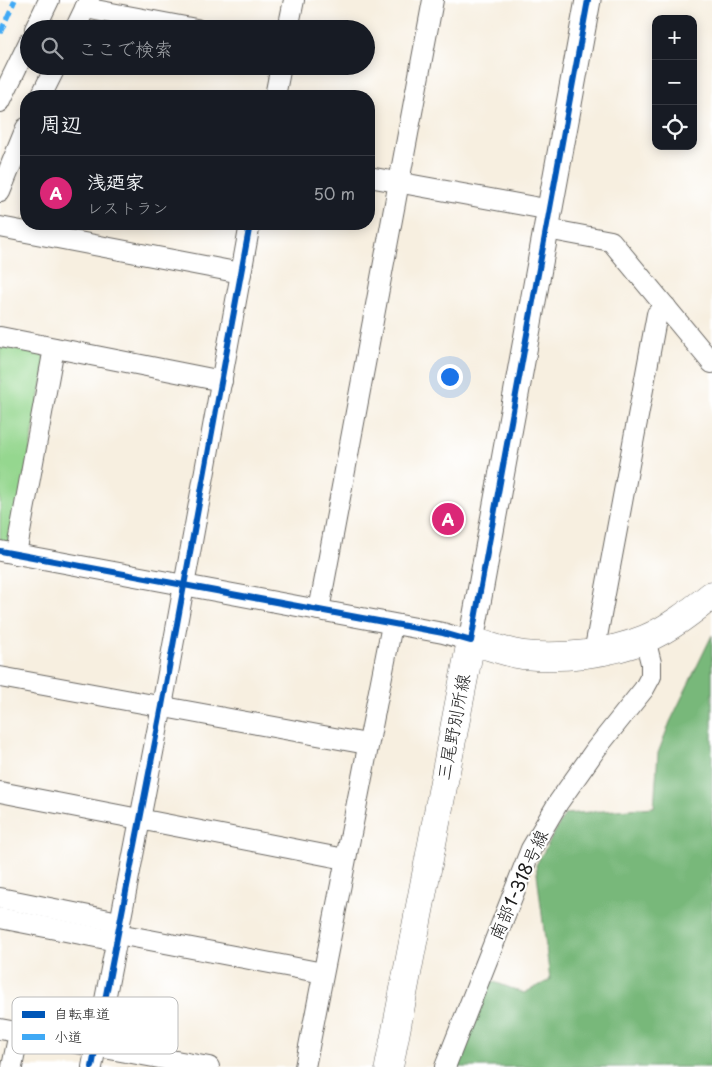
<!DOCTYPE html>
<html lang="ja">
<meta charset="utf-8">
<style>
body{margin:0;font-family:"Playpen Sans","Klee One",sans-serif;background:#20242c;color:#f1f3f6}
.controls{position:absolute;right:15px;top:15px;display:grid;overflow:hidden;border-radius:10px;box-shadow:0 2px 12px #0003}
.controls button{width:45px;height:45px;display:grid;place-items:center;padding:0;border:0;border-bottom:1px solid #363941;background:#171b24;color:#f1f3f6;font:25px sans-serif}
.you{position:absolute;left:449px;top:376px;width:18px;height:18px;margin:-12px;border:4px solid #fff;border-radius:50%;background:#1a73e8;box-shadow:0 0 0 8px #1a73e833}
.badge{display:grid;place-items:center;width:32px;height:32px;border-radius:50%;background:#db2777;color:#fff;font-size:16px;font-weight:700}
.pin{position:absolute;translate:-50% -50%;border:2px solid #fff;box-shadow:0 1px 5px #0006}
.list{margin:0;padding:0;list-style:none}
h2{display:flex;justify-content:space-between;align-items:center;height:65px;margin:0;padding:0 20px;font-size:21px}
h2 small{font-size:16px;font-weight:400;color:#9ea1a6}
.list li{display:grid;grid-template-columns:32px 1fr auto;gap:15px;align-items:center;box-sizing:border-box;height:75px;padding:0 20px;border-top:1px solid #363941}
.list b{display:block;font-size:19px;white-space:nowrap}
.list p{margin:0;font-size:16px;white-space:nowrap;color:#9ea1a6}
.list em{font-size:16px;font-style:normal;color:#9ea1a6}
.icon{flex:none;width:28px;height:28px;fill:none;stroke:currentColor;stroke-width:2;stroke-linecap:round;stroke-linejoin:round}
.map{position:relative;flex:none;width:712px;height:1067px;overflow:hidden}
.search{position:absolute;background:#171b24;box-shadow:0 2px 12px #0003;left:20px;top:20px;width:355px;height:55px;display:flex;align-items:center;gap:12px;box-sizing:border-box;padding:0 18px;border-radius:28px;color:#9ea1a6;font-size:19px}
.panel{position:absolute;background:#171b24;box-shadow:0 2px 12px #0003;left:20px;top:90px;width:355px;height:140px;border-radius:20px}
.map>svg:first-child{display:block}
.green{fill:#95d78f;stroke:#587a56}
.forest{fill:#78b87a;stroke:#4a6a4b}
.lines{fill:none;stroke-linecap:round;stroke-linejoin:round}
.minor-casing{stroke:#696661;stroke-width:22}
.tertiary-casing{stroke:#696661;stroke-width:27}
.secondary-casing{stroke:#696661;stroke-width:29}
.minor{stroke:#fff;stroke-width:20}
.tertiary{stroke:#fff;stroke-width:25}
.secondary{stroke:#fff;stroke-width:28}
.quiet{stroke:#3fa9f5;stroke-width:5;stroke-dasharray:10 5;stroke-linecap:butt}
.cycleway-casing{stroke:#fff;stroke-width:9}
.cycleway{stroke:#0057b8;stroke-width:6}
.labels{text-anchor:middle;stroke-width:4;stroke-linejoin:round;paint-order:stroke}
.street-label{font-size:18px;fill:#1c1c1c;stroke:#fff}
.key{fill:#fff;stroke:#bbb;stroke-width:1}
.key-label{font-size:14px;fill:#1c1c1c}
</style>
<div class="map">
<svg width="712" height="1067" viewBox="0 0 712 1067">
<rect width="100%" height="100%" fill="#fff"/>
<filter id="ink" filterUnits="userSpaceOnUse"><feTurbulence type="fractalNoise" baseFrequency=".02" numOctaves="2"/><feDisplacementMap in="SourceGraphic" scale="10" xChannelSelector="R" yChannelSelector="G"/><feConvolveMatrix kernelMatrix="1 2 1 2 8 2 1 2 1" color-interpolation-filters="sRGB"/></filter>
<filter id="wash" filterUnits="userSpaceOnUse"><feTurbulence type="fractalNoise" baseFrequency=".0096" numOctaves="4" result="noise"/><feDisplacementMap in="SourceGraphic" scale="20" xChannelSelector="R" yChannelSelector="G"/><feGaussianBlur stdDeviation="1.12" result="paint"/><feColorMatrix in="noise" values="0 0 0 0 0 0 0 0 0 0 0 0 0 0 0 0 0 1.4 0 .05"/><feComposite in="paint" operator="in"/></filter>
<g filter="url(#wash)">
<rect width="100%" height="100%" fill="#f7efe0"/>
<path class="green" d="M0,346L42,354L46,362L14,539L6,543L0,542Z"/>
<path class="forest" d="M712,635V1067H457L489,980L524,993L550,980L536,865L565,814L654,807L658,753L670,722Z"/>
</g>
<g filter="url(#ink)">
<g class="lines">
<g class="minor-casing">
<g id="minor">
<path d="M85,8L196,29"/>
<path d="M35,29L49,0"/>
<path d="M75,29L89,0"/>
<path d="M288,29L294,0"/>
<path d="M41,96L56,66"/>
<path d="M275,96L281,66"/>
<path d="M0,102L29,42"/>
<path d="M369,177L551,210"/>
<path d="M0,192L26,128"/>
<path d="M0,227L241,273"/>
<path d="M547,229L611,241L712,363"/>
<path d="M0,337L222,381"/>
<path d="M0,551L443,633L471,641"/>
<path d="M16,554L54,348"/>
<path d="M319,610L433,0"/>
<path d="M594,653L657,314L666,307"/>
<path d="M0,677L367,744"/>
<path d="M0,792L345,859"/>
<path d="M0,898L109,920L118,934"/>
<path d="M0,918L106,939L118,934L323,973"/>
<path d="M0,1029L209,1067"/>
<path d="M12,1067L19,1033"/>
<path d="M92,1067L162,706L250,224"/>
<path d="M305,1067L392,625"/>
<path d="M445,1067L531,849L558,803L596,749L644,689L651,676V663L645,639"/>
</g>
</g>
<g class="tertiary-casing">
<path id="tertiary" d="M471,641L588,0"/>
</g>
<g class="secondary-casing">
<path id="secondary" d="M389,1067L471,641C488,645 506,653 523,655C562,659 608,654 645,639C669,629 692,611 712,595"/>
</g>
<use href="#minor" class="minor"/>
<use href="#tertiary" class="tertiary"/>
<use href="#secondary" class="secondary"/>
<path class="quiet" d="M0,33L15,0"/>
<g class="cycleway-casing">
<g id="cycleway">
<path d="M0,551L443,633L471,641L588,0"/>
<path d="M92,1067L162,706L250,224"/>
</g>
</g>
<use href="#cycleway" class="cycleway"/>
</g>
</g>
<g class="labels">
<g class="street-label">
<text transform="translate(454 727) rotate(-79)" y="6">三尾野別所線</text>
<text transform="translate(519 885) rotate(-66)" y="6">南部1-318号線</text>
</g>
</g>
<rect x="12" y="997" width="166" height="57" rx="8" class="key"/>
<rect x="22" y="1011" width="23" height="7" fill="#0057b8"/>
<rect x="22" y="1034" width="23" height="6" fill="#3fa9f5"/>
<g class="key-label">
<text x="54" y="1019">自転車道</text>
<text x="54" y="1042">小道</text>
</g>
</svg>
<div class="controls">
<button>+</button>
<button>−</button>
<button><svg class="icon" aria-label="locate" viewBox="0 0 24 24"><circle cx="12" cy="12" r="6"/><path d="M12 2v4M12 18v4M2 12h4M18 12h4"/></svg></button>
</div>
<div class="you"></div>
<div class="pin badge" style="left:448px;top:519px">A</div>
<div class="search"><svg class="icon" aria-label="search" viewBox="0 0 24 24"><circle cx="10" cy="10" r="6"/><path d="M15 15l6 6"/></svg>ここで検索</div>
<section class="panel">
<h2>周辺<small></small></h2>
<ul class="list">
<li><span class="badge">A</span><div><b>浅廼家</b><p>レストラン</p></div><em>50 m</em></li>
</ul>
</section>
</div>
